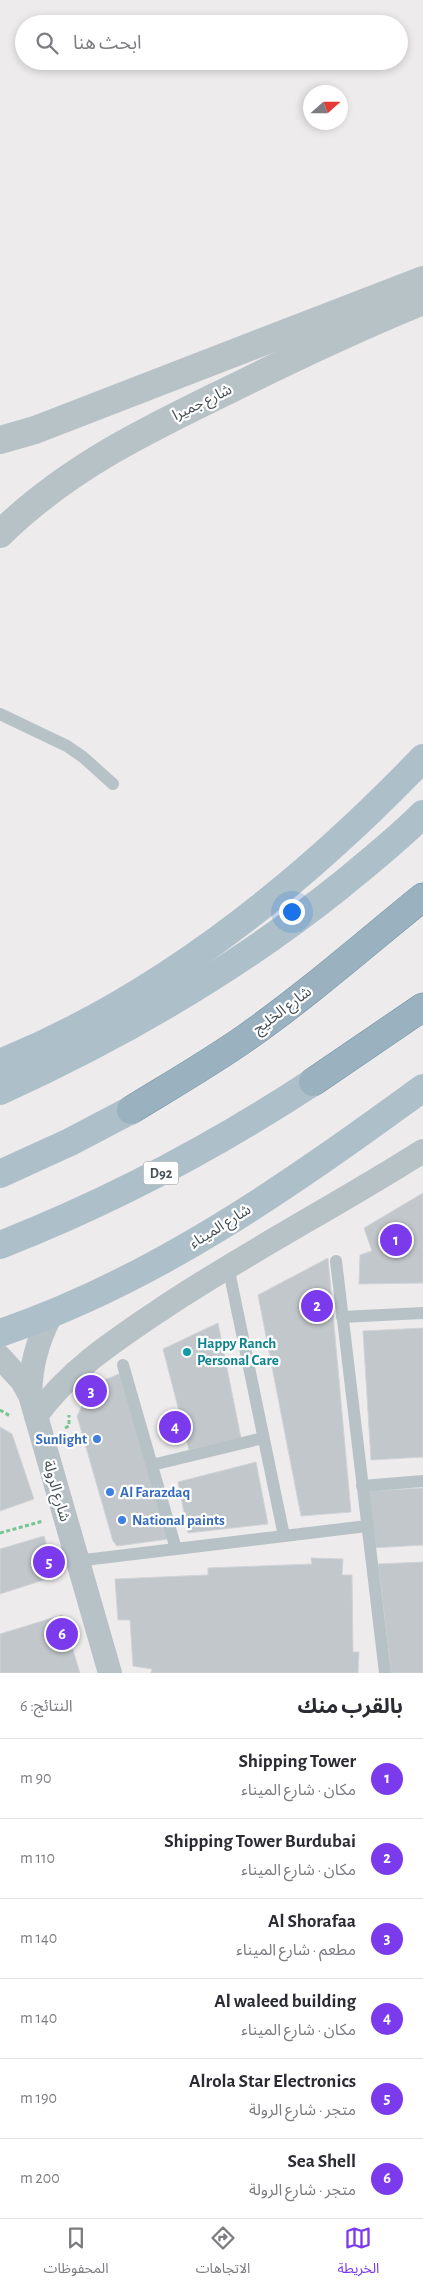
<!DOCTYPE html>
<html lang="ar">
<meta charset="utf-8">
<style>
body{margin:0;font-family:"Alegreya Sans","Noto Sans Arabic",sans-serif;background:#f2f2f3;color:#2b2b33;direction:rtl}
.compass{position:absolute;left:303px;top:85px;width:45px;height:45px;border-radius:50%;background:#fff;box-shadow:0 2px 8px #0003;rotate:69deg}
.you{position:absolute;left:291px;top:911px;width:18px;height:18px;margin:-12px;border:4px solid #fff;border-radius:50%;background:#1a73e8;box-shadow:0 0 0 8px #1a73e833}
.badge{display:grid;place-items:center;width:32px;height:32px;border-radius:50%;background:#7c3aed;color:#fff;font-size:16px;font-weight:700}
.pin{position:absolute;translate:-50% -50%;border:2px solid #fff;box-shadow:0 1px 5px #0006}
.list{margin:0;padding:0;list-style:none}
h2{display:flex;justify-content:space-between;align-items:center;height:65px;margin:0;padding:0 20px;font-size:21px}
h2 small{font-size:16px;font-weight:400;color:#7c7c81}
.list li{display:grid;grid-template-columns:32px 1fr auto;gap:15px;align-items:center;box-sizing:border-box;height:80px;padding:0 20px;border-top:1px solid #e1e1e2}
.list b{display:block;font-size:19px;white-space:nowrap}
.list p{margin:0;font-size:16px;white-space:nowrap;color:#7c7c81}
.list em{font-size:16px;font-style:normal;color:#7c7c81}
.icon{flex:none;width:28px;height:28px;fill:none;stroke:currentColor;stroke-width:2;stroke-linecap:round;stroke-linejoin:round}
.map{position:relative;flex:none;width:423px;height:1673px;overflow:hidden;direction:ltr}
.search{position:absolute;background:#fff;box-shadow:0 2px 8px #0003;left:15px;right:15px;top:15px;height:55px;display:flex;align-items:center;gap:12px;box-sizing:border-box;padding:0 18px;border-radius:28px;color:#7c7c81;font-size:19px}
.sheet{height:545px;background:#fff}
nav{display:flex;justify-content:space-around;align-items:center;box-sizing:border-box;height:70px;border-top:1px solid #e1e1e2;background:#fff;font-size:14px;color:#7c7c81}
nav a{display:grid;justify-items:center;gap:2px}
nav .on{color:#7c3aed}
.map>svg:first-child{display:block}
.building{fill:#c2c7cb;stroke:#d0d3d7}
.lines{fill:none;stroke-linecap:round;stroke-linejoin:round}
.trunk-casing{stroke:#7291a3;stroke-width:29}
.path{stroke:#77c592;stroke-width:3;stroke-dasharray:4 2.5;stroke-linecap:butt}
.service{stroke:#b7c2c7;stroke-width:12}
.minor{stroke:#b7c2c7;stroke-width:24}
.tertiary{stroke:#b7c2c7;stroke-width:28}
.primary{stroke:#adbfc9;stroke-width:28}
.trunk{stroke:#9ab2c0;stroke-width:28}
.culture-dot{fill:#0f9aa8;stroke:#fff;stroke-width:2}
.shop-dot{fill:#3f7fe0;stroke:#fff;stroke-width:2}
.labels{text-anchor:middle;stroke-width:4.5;stroke-linejoin:round;paint-order:stroke}
.shield{fill:#fff;stroke:#7d8589;stroke-width:1}
.shield-label{font-size:14px;font-weight:bold;fill:#455157}
.street-label{font-size:15px;fill:#455157;stroke:#fff}
.culture-label{font-size:15px;font-weight:bold;fill:#0d838f;stroke:#fff;text-anchor:start}
.shop-label{font-size:15px;font-weight:bold;fill:#366cbe;stroke:#fff;text-anchor:start}
</style>
<div class="map">
<svg width="423" height="1673" viewBox="0 0 423 1673">
<rect width="100%" height="100%" fill="#eeebec"/>
<g class="building">
<path d="M423,1193V1283L359,1284L360,1255L372,1251L364,1228Z"/>
<path d="M328,1258L351,1512L301,1516L258,1295Z"/>
<path d="M218,1323L241,1438L189,1450L163,1349Z"/>
<path d="M423,1328V1457L371,1460L363,1331Z"/>
<path d="M121,1373L169,1539L117,1546L113,1541L77,1416L93,1385Z"/>
<path d="M0,1427L12,1434L34,1499L0,1511Z"/>
<path d="M256,1462L268,1524L188,1533L178,1482Z"/>
<path d="M423,1488V1545L372,1548L369,1491Z"/>
<path d="M44,1536L56,1576L0,1594V1549Z"/>
<path d="M311,1558L343,1559L342,1575H352L353,1652H359L358,1673H151L152,1669L133,1666L130,1620H118L115,1579L208,1575V1568L312,1564Z"/>
<path d="M423,1562V1673H391L378,1564Z"/>
<path d="M62,1615L80,1673H0V1634Z"/>
</g>
<g class="lines">
<g class="trunk-casing">
<g id="trunk">
<path d="M313,1082L423,1007"/>
<path d="M131,1110C170,1086 210,1063 247,1037C308,994 365,944 423,897"/>
</g>
</g>
<g class="path">
<path d="M0,1410L10,1416"/>
<path d="M65,1428L69,1426V1415"/>
<path d="M0,1533L43,1521"/>
</g>
<g class="service">
<path d="M0,714L67,746L83,757L113,784"/>
<path d="M336,1261L385,1673"/>
<path d="M228,1266L284,1536"/>
<path d="M342,1317L423,1313"/>
<path d="M123,1365L176,1549"/>
<path d="M152,1465L263,1438"/>
<path d="M362,1486L423,1481"/>
<path d="M76,1561L367,1526"/>
</g>
<g class="minor">
<path d="M0,1357L22,1381L30,1395L110,1673"/>
<path d="M30,1395C31,1365 37,1342 51,1315"/>
<path d="M36,1416C71,1368 117,1339 166,1306C249,1251 338,1205 423,1151"/>
</g>
<g class="tertiary">
<path d="M0,440L35,430L423,280"/>
<path d="M0,534C68,467 152,427 237,386C298,356 359,327 423,301"/>
</g>
<g class="primary">
<path d="M0,1063C162,997 303,883 423,758"/>
<path d="M0,1091C121,1036 235,970 340,886C368,863 397,840 423,814"/>
<path d="M0,1174L70,1142L131,1110"/>
<path d="M0,1245C110,1202 214,1147 313,1082"/>
<path d="M0,1333C156,1280 291,1184 423,1088"/>
</g>
<use href="#trunk" class="trunk"/>
</g>
<circle class="culture-dot" cx="187" cy="1352" r="5"/>
<g class="shop-dot">
<circle cx="97" cy="1439" r="5"/>
<circle cx="110" cy="1492" r="5"/>
<circle cx="122" cy="1520" r="5"/>
</g>
<g class="labels">
<rect class="shield" x="143.5" y="1161.5" width="35" height="23" rx="4"/>
<g class="shield-label">
<text x="161" y="1178">D92</text>
</g>
<g class="street-label">
<text transform="translate(202 402) rotate(-26)" y="5">شارع جميرا</text>
<text transform="translate(282 1010) rotate(-37)" y="5">شارع الخليج</text>
<text transform="translate(220 1226) rotate(-32)" y="5">شارع الميناء</text>
<text transform="translate(57 1491) rotate(74)" y="5">شارع الرولة</text>
</g>
<g class="culture-label">
<text x="197" y="1348">Happy Ranch<tspan x="197" dy="17">Personal Care</tspan></text>
</g>
<g class="shop-label">
<text x="87" y="1444" text-anchor="end">Sunlight</text>
<text x="120" y="1497">Al Farazdaq</text>
<text x="132" y="1525">National paints</text>
</g>
</g>
</svg>
<svg class="compass" viewBox="-18 -18 36 36"><path d="M0-13l5 13h-10z" fill="#e53935"/><path d="M0 13l5-13h-10z" fill="#7c7c81"/></svg>
<div class="you"></div>
<div class="pin badge" style="left:396px;top:1240px">1</div>
<div class="pin badge" style="left:317px;top:1306px">2</div>
<div class="pin badge" style="left:91px;top:1391px">3</div>
<div class="pin badge" style="left:175px;top:1427px">4</div>
<div class="pin badge" style="left:49px;top:1562px">5</div>
<div class="pin badge" style="left:62px;top:1634px">6</div>
<div class="search"><svg class="icon" aria-label="search" viewBox="0 0 24 24"><circle cx="10" cy="10" r="6"/><path d="M15 15l6 6"/></svg>ابحث هنا</div>
</div>
<section class="sheet">
<h2>بالقرب منك<small>النتائج: 6</small></h2>
<ul class="list">
<li><span class="badge">1</span><div><b>Shipping Tower</b><p>مكان · شارع الميناء</p></div><em>90 m</em></li>
<li><span class="badge">2</span><div><b>Shipping Tower Burdubai</b><p>مكان · شارع الميناء</p></div><em>110 m</em></li>
<li><span class="badge">3</span><div><b>Al Shorafaa</b><p>مطعم · شارع الميناء</p></div><em>140 m</em></li>
<li><span class="badge">4</span><div><b>Al waleed building</b><p>مكان · شارع الميناء</p></div><em>140 m</em></li>
<li><span class="badge">5</span><div><b>Alrola Star Electronics</b><p>متجر · شارع الرولة</p></div><em>190 m</em></li>
<li><span class="badge">6</span><div><b>Sea Shell</b><p>متجر · شارع الرولة</p></div><em>200 m</em></li>
</ul>
</section>
<nav>
<a class="on"><svg class="icon" aria-label="map" viewBox="0 0 24 24"><path d="M3 6l6-2 6 2 6-2v14l-6 2-6-2-6 2zM9 4v14M15 6v14"/></svg>الخريطة</a>
<a><svg class="icon" aria-label="directions" viewBox="0 0 24 24"><path d="M12 3l9 9-9 9-9-9zM9 14v-3h6M13 9l2 2-2 2"/></svg>الاتجاهات</a>
<a><svg class="icon" aria-label="saved" viewBox="0 0 24 24"><path d="M7 4h10v16l-5-4-5 4z"/></svg>المحفوظات</a>
</nav>
